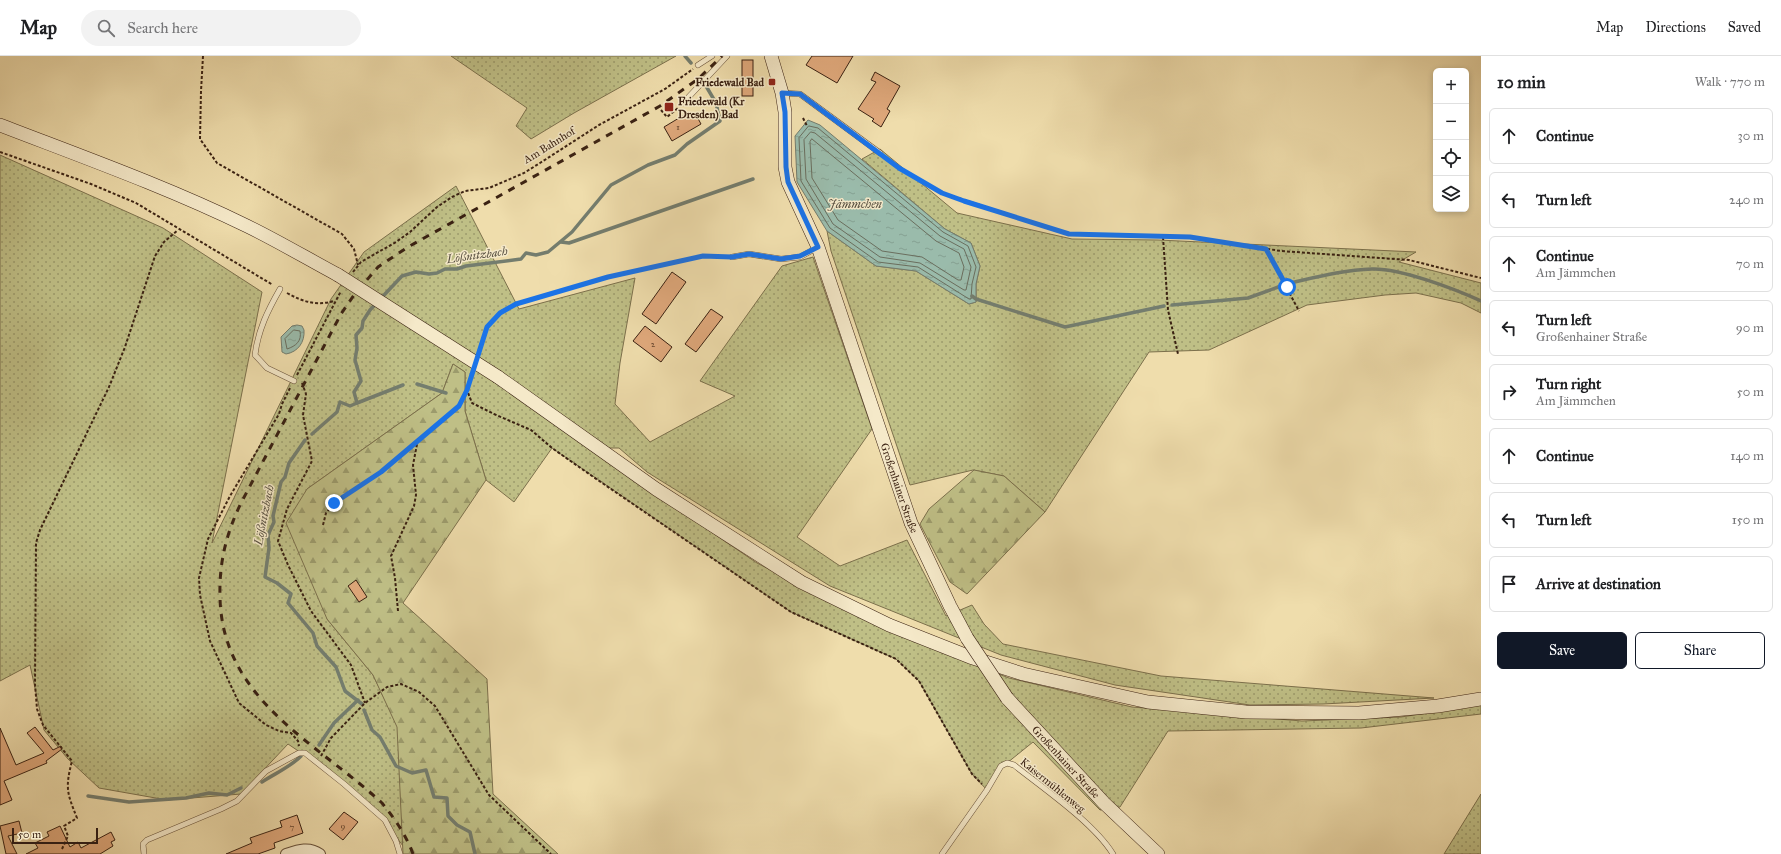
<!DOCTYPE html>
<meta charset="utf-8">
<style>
body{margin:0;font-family:"IM FELL Great Primer",serif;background:#f2f2f2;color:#202124}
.controls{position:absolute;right:12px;top:12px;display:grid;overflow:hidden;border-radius:6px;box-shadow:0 2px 6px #0003}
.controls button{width:36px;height:36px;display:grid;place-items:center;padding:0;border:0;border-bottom:1px solid #e0e0e0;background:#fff;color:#202124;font:20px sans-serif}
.scale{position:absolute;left:12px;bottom:10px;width:86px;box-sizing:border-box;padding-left:4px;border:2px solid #3a2112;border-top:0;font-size:11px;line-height:14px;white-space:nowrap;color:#3a2112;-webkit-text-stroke:3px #f5e9c9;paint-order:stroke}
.stop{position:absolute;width:12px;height:12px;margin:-9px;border:3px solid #1a73e8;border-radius:50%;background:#fff}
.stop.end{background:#1a73e8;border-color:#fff;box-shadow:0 1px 4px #0008}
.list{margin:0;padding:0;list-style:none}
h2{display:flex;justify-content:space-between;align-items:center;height:52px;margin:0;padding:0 16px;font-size:17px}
h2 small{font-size:13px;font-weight:400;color:#757577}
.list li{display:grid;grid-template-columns:26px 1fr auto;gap:12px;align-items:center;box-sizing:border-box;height:56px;margin:0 8px 8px;padding:0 8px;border:1px solid #e0e0e0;border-radius:6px}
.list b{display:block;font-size:15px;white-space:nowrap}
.list p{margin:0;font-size:13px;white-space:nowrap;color:#757577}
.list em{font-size:13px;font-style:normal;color:#757577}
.actions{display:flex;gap:8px;padding:12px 16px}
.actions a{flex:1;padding:9px 0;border:1px solid #111827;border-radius:6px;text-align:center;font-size:14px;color:#111827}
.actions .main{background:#111827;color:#fff}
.icon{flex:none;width:22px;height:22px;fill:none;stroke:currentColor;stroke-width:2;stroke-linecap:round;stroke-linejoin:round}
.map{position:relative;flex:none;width:1481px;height:798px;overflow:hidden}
header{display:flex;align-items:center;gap:24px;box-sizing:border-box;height:56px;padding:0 20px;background:#fff;border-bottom:1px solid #e0e0e0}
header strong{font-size:19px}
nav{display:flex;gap:22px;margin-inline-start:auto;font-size:14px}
.search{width:280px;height:36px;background:#f2f2f2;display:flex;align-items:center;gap:10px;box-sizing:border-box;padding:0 14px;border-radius:22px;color:#757577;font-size:15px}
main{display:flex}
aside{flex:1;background:#fff}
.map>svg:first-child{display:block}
.grass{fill:url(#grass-dots);stroke:#7c704c}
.forest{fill:url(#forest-firs);stroke:#7c704c}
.water{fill:url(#water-ripples);stroke:#747d6e}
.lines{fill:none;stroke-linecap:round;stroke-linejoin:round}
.shore{stroke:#6a6e5e;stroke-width:1}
.stream{stroke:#747d6e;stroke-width:3.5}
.building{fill:#dfa87b;stroke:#3a2112}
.lane-casing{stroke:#675038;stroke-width:6}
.street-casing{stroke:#675038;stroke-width:12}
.secondary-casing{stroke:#3a2112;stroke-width:14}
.path{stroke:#3a2112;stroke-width:2;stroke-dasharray:3 2;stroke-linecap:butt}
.lane{stroke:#f5e9c9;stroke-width:5}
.street{stroke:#f5e9c9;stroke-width:10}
.secondary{stroke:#f5e9c9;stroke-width:13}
.rail{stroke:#3a2112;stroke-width:3;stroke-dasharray:7 7;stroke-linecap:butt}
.secondary-bridge-casing{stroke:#3a2112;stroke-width:14;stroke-linecap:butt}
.secondary-bridge{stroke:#f5e9c9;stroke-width:13}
.route{stroke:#1a73e8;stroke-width:5}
.poi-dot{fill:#8f2418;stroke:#f5e9c9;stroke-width:1.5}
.labels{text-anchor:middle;stroke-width:3;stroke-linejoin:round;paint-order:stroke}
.number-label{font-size:9px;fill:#63432c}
.poi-label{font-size:11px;font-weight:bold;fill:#3a2112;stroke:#f5e9c9;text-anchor:end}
.street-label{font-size:11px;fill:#3a2112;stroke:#f5e9c9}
.water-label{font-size:12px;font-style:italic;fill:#574f40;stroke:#f5e9c9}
</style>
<header>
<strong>Map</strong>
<div class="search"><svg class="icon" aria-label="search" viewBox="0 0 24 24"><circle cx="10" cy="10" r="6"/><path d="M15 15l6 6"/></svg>Search here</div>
<nav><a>Map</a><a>Directions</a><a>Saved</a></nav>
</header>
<main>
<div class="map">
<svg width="1481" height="798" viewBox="0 0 1481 798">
<defs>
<pattern id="grass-dots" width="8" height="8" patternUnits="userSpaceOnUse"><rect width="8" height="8" fill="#bfbf86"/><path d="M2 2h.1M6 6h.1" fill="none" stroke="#9c9b6c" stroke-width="1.8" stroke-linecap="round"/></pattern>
<pattern id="forest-firs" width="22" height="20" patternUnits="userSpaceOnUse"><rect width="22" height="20" fill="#bfbf86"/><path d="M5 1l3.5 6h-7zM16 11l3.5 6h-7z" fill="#9c9b6c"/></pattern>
<pattern id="water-ripples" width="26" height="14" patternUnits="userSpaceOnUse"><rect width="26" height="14" fill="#9abbab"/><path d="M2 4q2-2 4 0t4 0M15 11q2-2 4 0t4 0" fill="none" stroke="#85a092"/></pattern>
</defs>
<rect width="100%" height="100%" fill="#efddac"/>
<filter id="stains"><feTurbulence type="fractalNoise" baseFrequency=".005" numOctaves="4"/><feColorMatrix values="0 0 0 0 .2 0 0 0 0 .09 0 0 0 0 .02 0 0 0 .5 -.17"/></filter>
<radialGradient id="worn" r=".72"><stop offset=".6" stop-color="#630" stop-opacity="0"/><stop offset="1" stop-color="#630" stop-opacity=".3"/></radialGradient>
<g class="grass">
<path d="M451,0H676L574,57L531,83L516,70L527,52Z"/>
<path d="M880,93L957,157L1072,183L1158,184L1416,196L1399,206L1481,227V257L1461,247L1416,237L1385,239L1307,249L1209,294L1149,296L1045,456L1004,420L973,414L910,429L831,195L827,175L876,210L916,215L969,248L976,246V228L980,210L971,187L945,173L862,103Z"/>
<path d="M0,99L163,172L262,236L212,487L331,243L364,196L456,130L519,253L635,222L620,307L615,348L650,386L735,340L700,325L782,210L813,201L872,373L797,481L840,510L907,484L946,560L972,549L984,568L1003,588L1161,620L1434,642L1323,648L1250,649L1115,629L1001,599L830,530L647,416L619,392H587L757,507L882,572L1009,622L1132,651L1302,665L1401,661L1481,649V658L1361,672L1168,675L1120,751L1100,754L1033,686L1007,707L1001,710L987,734L972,718L919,625L896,603L791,556L552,392L514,446L486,424L465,355V316L453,308L442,337L307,433L327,563L373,619L398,671L403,790L380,759L319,709L288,688L241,738L167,744L99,732L68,703L44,674L30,609L0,625Z"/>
<path d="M1481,738V798H1444Z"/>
</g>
<g class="forest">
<path d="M453,308L465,316V355L486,424L403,547L487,623L493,738L558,798H403L397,671L373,619L327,563L286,467L307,433L442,337Z"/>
<path d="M974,414L1004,420L1045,456L967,538L950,526L920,468L929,453Z"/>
</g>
<g class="water">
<path d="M808,64L820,69L945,173L971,187L980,210L976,228V246L969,248L916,215L876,210L827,175L797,126L795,80Z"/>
<path d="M297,269L302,270L304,274C305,286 298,296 286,298L282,296L281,281L292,270Z"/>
</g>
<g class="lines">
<g class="shore">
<path d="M809,70L818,72L943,176L968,190L976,211L972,228L971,243H969L918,211L878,206L830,172L801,125L799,82Z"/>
<path d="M811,76L815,77L940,180L964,193L971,211L966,234H964L920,207L880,201L833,168L806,123L804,84Z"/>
<path d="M812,83L936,185L959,197L964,211L961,224H958L922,201L882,195L838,164L812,122L810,86Z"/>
<path d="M294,274L300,275C302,285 296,290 287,293L285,283Z"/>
</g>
<g class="stream">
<path d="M685,0L691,7"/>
<path d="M561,186L569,187L753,123"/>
<path d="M1290,227C1317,221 1344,214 1372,213C1400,212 1455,233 1481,245"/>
<path d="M972,240L976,243L1065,271L1164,250"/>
<path d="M1172,249L1248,242L1281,230"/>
<path d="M417,328L446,337"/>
<path d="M357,347L403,329"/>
<path d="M312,378L337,356L340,346L350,350L357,347L354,336L361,325L355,304L357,292L356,279L362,272L363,265L370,254L402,220L416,216L429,218L437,217L445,213H457L466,210L521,203L526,197L536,199L548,196L572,176L611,129L648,109L675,99L687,88L720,65L716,47L706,30"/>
<path d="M305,384L289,407L285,421L281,426L273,460L274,466L268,479L269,492L265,521L277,527L291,538L288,547L313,577L317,590L336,611L345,635L362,648"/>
<path d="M364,654L372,674L380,681L396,710L412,717L426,714L434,741L447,742L448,760L457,769L470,776L475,798"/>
<path d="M319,689L334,667L358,644"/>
<path d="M262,726C274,718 292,710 301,700"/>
<path d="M88,740L129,746L186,742L209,737L227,739L241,732"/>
</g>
</g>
<g class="building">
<path d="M812,0H853L837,27L806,9Z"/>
<rect x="742" y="4" width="11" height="36"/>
<path d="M875,16L900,30L887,53L890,55L881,71L872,65L874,63L858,53L876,26L871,24Z"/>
<path d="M695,57L701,68L672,85L664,71L684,59L686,62Z"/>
<path d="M672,216L686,226L656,268L642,258Z"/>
<path d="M711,253L723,261L696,296L685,288Z"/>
<path d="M645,270L672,291L661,306L633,285Z"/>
<path d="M356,524L367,541L359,546L348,530Z"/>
<path d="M35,671L53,694L61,690L62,693L46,705L47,707L4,725L12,744L0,749V672L16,709L44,697L27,677Z"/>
<path d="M344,756L358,766L343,784L329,773Z"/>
<path d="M297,759L303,777L274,787L275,792L258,798H226L252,787L250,782L282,771L280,765Z"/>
<path d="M19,765L22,777L8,780L17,798H6L0,770Z"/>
<path d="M60,770L70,791L78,786L81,792L111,776L115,784L111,786L113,790L100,798H26L38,792L35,787L49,780L47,776Z"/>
</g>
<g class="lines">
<g class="lane-casing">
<g id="lane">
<path d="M698,9L712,0"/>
<path d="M782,37L800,38L880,97"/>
<path d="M683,47L727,0"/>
<path d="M732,201L749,198L781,203L800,201L818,191"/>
<path d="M280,233C268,254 258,274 255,299L267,312L294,325"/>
<path d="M144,798L143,788L147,784L221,753L237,745L266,715L299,697H305L344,728L385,764L396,785L400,798"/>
<path d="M942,798L987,734L1001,710L1007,707L1014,709C1043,732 1094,767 1113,798"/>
</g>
</g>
<g class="street-casing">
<path id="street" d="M286,798C298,794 309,790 320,798"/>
</g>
<g class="secondary-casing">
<g id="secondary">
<path id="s1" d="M771,0L782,37L785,56V111L788,126L818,191L911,467L950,550L967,582"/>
<path d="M0,69C83,101 167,131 247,170C278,185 308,203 338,219"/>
<path d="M498,321L656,433L801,526L889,569L970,601L1023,618L1148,646L1246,656L1359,657L1438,650L1481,643"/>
<path id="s2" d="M1007,642L1104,747L1158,798"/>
</g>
</g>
<g class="path">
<path d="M203,0L201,35L200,83L217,107L342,178L354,193L358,209"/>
<path d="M661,54L667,61L678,52"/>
<path d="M803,62L807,70"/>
<path d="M0,96L91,128L136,147L273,229"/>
<path d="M885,101L899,112L943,137L1069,178L1190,181L1281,195L1409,204L1481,222"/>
<path d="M1163,181L1168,254L1178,298"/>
<path d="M1266,193L1299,255"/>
<path d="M353,216L361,206L396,186L410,176L437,151L452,141L465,135L489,132L524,117L540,107L599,69L665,33L693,13"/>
<path d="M287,237C303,246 317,250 334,245"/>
<path d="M480,295L487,271L500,257L516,248L608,221L703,200L725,201"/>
<path d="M472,318L467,334L472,347L494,358L531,374L552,392L592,420L791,556L896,603L919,625L972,718L982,728"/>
<path d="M297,319L341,235"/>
<path d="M302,327L306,338L303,359L312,405L287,453L278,485L288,509L311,555L351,609L365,647"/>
<path d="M290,332L282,348L279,358L230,440L208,483L199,522L200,539L210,585L239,647L266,669L279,675L291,677L298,685L299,690"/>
<path d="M323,469L326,457L334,447L381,416L459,350L466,335"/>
<path d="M398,555L395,522L391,500L414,450L416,439L413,409L418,383"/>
<path d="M321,700L331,682L365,647L387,631L401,628L419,636L435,650L489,739L551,798"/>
<path d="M62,793L68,780L64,770L77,762C67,737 65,732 72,705L43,669L37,653L35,628L36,487L40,474L109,331L125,291L155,200L164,186L178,174"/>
</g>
<use href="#lane" class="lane"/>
<use href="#street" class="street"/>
<use href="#secondary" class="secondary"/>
<path class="rail" d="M413,798C406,779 395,763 382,747C316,686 222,644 220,541C219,507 226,478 241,447L341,258L354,239L378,211L408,191L660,50L698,23L722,0"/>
<g class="secondary-bridge-casing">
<g id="secondary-bridge">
<path d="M338,219L498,321"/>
<path d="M967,582L1007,642"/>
</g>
</g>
<use href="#secondary-bridge" class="secondary-bridge"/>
</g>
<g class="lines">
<path class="route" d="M334,447L381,416L459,350L467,334L487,271L500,257L516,248L608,221L703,200L732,201L749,198L781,203L800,200L818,191L788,126L786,111L785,56L782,37L800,38L899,112L942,137L964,145L1069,178L1190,181L1266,193L1287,231"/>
</g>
<g class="poi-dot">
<rect x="768" y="22" width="8" height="8" rx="2"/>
<rect x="664" y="46" width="10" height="10" rx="2"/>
</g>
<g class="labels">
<g class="number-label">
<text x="678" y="74">1</text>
<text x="653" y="291">2</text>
<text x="343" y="773">9</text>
<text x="292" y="774">7</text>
</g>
<g class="poi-label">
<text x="764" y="30">Friedewald Bad</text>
<text x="678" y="49" text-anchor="start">Friedewald (Kr<tspan x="678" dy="13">Dresden) Bad</tspan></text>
</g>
<g class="street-label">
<text transform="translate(549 89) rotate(-32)" y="4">Am Bahnhof</text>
<text dy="4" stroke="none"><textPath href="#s1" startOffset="454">Großenhainer Straße</textPath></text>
<text dy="4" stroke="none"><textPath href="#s2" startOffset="87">Großenhainer Straße</textPath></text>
<text transform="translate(1053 729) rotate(39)" y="4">Kaisermühlenweg</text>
</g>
<g class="water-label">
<text x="855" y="152">Jämmchen</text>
<text transform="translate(477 199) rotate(-8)" y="4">Lößnitzbach</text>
<text transform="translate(264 459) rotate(-79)" y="4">Lößnitzbach</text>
</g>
</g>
<rect width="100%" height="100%" filter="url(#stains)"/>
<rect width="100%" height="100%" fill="url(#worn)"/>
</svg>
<div class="controls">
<button>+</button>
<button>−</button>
<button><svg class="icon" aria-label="locate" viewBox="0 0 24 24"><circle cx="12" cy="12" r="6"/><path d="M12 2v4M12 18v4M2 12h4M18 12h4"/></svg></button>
<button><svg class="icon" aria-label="layers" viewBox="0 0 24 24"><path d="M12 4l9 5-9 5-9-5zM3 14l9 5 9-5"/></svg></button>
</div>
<div class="scale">50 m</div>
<div class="stop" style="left:1287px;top:231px"></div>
<div class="stop end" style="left:334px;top:447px"></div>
</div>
<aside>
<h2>10 min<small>Walk · 770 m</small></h2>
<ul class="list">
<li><svg class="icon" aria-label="ahead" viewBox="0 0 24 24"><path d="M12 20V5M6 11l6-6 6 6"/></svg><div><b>Continue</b></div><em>30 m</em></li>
<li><svg class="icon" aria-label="left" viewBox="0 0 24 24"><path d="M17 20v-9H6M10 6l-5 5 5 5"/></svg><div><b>Turn left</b></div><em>240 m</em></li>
<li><svg class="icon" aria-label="ahead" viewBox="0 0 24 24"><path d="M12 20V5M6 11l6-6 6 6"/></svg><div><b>Continue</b><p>Am Jämmchen</p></div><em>70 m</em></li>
<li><svg class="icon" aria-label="left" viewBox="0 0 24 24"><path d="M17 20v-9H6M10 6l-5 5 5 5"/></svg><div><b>Turn left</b><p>Großenhainer Straße</p></div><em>90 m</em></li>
<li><svg class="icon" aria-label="right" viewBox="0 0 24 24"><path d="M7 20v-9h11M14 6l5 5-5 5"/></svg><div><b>Turn right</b><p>Am Jämmchen</p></div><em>50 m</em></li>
<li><svg class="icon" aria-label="ahead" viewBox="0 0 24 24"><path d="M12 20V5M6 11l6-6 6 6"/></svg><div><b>Continue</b></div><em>140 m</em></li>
<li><svg class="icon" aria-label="left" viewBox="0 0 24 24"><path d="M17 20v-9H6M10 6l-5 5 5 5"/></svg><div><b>Turn left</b></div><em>150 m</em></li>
<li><svg class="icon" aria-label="arrive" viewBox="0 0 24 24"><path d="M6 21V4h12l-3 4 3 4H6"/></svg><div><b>Arrive at destination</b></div></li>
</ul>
<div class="actions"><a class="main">Save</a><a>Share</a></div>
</aside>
</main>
